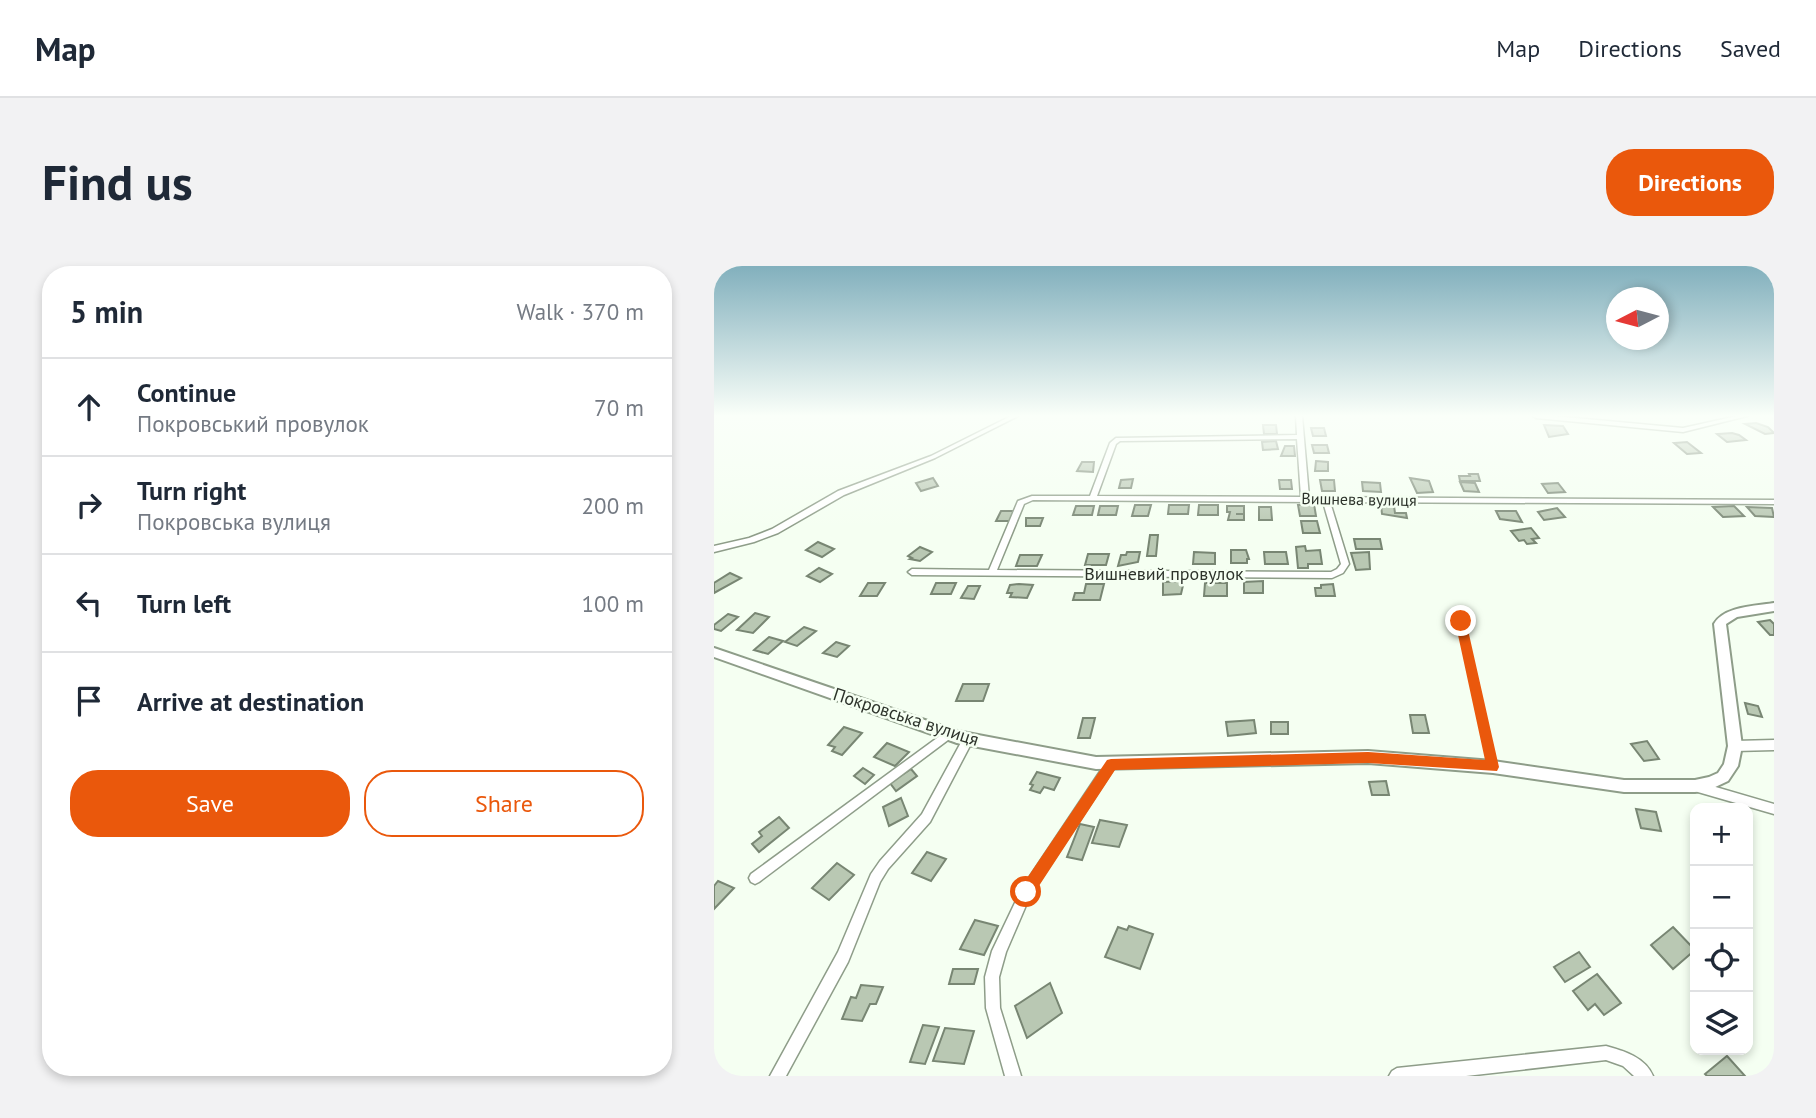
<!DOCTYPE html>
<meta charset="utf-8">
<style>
body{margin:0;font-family:"PT Sans",sans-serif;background:#f2f2f3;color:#1f2937}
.controls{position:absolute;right:21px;bottom:21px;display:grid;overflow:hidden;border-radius:14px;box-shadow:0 4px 10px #0003}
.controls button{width:63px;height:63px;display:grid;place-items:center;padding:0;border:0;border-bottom:2px solid #e0e1e3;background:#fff;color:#1f2937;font:35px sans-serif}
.compass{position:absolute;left:892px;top:21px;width:63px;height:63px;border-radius:50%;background:#fff;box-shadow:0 4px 10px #0003;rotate:264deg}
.stop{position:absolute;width:21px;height:21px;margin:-16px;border:5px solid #ea580c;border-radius:50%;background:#fff}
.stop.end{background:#ea580c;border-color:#fff;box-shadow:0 2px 7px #0008}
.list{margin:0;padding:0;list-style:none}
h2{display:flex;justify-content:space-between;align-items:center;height:91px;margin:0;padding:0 28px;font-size:30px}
h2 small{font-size:23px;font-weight:400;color:#747a83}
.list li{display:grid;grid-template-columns:46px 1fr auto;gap:21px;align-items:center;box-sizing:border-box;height:98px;padding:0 28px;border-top:2px solid #e0e1e3}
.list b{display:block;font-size:26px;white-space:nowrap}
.list p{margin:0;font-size:23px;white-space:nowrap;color:#747a83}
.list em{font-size:23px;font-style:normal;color:#747a83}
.actions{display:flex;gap:14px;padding:21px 28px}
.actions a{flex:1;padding:16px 0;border:2px solid #ea580c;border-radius:28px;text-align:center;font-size:24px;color:#ea580c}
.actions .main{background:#ea580c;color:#fff}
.icon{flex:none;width:38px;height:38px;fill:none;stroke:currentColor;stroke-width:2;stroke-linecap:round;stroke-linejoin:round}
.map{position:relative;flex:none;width:1060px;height:810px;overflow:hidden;border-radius:28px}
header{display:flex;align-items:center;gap:42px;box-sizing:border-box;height:98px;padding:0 35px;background:#fff;border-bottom:2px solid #e0e1e3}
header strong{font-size:33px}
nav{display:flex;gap:38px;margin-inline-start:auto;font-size:24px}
.intro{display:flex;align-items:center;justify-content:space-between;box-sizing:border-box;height:168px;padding:0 42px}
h1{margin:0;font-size:49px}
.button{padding:18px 32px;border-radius:28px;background:#ea580c;color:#fff;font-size:24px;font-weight:700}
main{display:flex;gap:42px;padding:0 42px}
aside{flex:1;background:#fff;border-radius:28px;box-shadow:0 4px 10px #0003}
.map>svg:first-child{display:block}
.building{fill:#b9c8b3;stroke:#788673;stroke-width:2}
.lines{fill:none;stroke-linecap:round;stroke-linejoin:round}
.service-far1-casing{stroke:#8e9d89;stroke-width:6}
.service-casing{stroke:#8e9d89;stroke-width:9}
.minor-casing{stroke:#8e9d89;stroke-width:3}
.tertiary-casing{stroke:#8e9d89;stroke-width:4}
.service-far1{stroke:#fff;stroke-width:3.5}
.service{stroke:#fff;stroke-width:5}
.minor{fill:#fff;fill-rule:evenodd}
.tertiary{fill:#fff;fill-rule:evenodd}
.route{fill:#ea580c}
.labels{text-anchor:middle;stroke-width:5;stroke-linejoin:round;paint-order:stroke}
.far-street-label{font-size:16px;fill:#2d332b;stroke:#f5fff2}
.street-label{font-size:18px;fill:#2d332b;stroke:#f5fff2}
</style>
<header>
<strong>Map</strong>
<nav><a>Map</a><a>Directions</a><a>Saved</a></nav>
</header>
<div class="intro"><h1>Find us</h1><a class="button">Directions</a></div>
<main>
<aside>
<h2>5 min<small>Walk · 370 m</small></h2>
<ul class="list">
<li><svg class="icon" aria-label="ahead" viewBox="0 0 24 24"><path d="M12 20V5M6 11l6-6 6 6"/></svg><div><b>Continue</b><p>Покровський провулок</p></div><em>70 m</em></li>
<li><svg class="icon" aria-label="right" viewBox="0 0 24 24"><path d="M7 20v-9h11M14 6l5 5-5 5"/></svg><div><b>Turn right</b><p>Покровська вулиця</p></div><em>200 m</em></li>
<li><svg class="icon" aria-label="left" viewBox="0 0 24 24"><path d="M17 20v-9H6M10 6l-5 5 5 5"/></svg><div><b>Turn left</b></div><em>100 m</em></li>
<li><svg class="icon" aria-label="arrive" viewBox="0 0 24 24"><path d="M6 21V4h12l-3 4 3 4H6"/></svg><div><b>Arrive at destination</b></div></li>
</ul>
<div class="actions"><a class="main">Save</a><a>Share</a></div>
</aside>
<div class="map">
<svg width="1060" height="810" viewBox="0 0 1060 810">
<rect width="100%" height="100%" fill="#f5fff2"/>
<g class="building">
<path d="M1042,157L1054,161L1060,167L1051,168L1031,158Z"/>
<path d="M549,159H562L563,168H550Z"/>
<path d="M830,159L849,160L854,168L835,171Z"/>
<path d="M597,162H610L612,170H599Z"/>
<path d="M1018,167L1025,169L1032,174L1013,176L1003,168Z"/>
<path d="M562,175L564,183L549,184L548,176Z"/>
<path d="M973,176L987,187L973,188L960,177Z"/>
<path d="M598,179H613L615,187H600Z"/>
<path d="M571,180H580L581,190H567Z"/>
<path d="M602,195L614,196V205H601Z"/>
<path d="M368,196H380L379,206L363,205Z"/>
<path d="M755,208H764L766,215H746L745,210H756Z"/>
<path d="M219,212L224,220L207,225L202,217Z"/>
<path d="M696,212L715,215L719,226L703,227Z"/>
<path d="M419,213L417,222H405L407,214Z"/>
<path d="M565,214H577L578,223H566Z"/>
<path d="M606,214H620L621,225H608Z"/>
<path d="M648,216L666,217L667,226L649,225Z"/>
<path d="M746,216L761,217L765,226L750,225Z"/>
<path d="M844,217L851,226L834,227L828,218Z"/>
<path d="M600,238L602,250H586L584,239Z"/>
<path d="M421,239H437L434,250H418Z"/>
<path d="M455,239H475L474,248H454Z"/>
<path d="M485,239H504V249H484Z"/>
<path d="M667,239L680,240L681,247H692L693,252L668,248Z"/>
<path d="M362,240H380L378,249H359Z"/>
<path d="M386,240H404L402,249H384Z"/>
<path d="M513,240H530V248H522H530V254H514L516,246H513Z"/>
<path d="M1020,240L1030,250L1009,251L999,241Z"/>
<path d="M545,241H557L558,254H545Z"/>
<path d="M1033,241L1058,242L1060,251L1041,250Z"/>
<path d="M843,242L851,251L830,254L824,246Z"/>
<path d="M287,245H302L297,255H282Z"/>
<path d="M782,245H802L808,256L786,253Z"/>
<path d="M312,252H329L326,260H312Z"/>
<path d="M587,255H603L606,267H589Z"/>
<path d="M817,262L825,272L818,273L822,277L813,278L810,274L805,275L797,265Z"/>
<path d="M436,269H444L442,290H433Z"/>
<path d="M640,273H666L668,283H642Z"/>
<path d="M104,276L120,283L108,291L92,284Z"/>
<path d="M591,280L592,285L606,284L608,298H594V302H584L582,281Z"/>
<path d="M206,281L218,286L206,295L196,293L198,292L194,290Z"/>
<path d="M517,284H532L535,293H533V297H517Z"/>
<path d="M413,286H426L424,296L404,300L407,289H412Z"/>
<path d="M480,286L501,287V298H479Z"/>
<path d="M550,286H572L574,298H551Z"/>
<path d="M655,286L656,303L642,304L637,287Z"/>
<path d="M374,288H395L392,299H371Z"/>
<path d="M306,289H328L323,300H302Z"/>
<path d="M105,302L118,308L106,316L93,310Z"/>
<path d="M16,307L27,312L0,327V317Z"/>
<path d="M470,315L467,328L449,329V316Z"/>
<path d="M549,315V327H530V316Z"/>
<path d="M154,317H171L163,330H146Z"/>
<path d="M222,317H242L237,328H217Z"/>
<path d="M491,317H513V330H490Z"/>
<path d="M372,318H390L386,334H359L361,327H370Z"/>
<path d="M619,318L621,330H602L601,322H607V319Z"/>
<path d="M296,319L305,318L319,319L313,332L296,331L298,327H293Z"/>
<path d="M254,320H266L260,333L247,332Z"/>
<path d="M41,347L55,351L39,367L23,364Z"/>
<path d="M14,348L24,351L7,365L0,363V359Z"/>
<path d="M1056,354L1060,358V369H1056L1044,356Z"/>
<path d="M90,361L102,365L83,380L71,376Z"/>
<path d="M55,371L69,375L54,388L40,384Z"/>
<path d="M122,376L135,380L123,391L109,387Z"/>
<path d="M249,418H275L269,435H242Z"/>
<path d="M1031,437L1044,440L1048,451L1034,448Z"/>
<path d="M696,449H711L715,467H699Z"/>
<path d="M369,452H381L376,472H364Z"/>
<path d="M540,454L542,467L514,470L512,456Z"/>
<rect x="557" y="456" width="17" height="12"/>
<path d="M130,461L148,467L128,489L118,485L121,481L114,479Z"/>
<path d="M933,475L945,493L930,495L917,478Z"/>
<path d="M173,477L195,486L181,500L160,491Z"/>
<path d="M149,502L160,509L151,518L140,510Z"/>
<path d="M197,503L203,510L182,525L176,517Z"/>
<path d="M323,506L346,512L340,524L330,521L326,527L316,524L319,519L316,518Z"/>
<path d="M672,515L675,529H658L655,516Z"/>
<path d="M187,532L194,550L175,560L169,541Z"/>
<path d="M922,543L942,546L947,565L927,562Z"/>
<path d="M65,551L75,562L45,586L38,578L48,570L45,566Z"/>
<path d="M386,554L413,559L405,581L378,577Z"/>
<path d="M366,558L380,561L368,594L353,591Z"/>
<path d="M213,586L232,593L217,615L198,607Z"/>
<path d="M123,597L140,609L115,634L98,622Z"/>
<path d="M4,615L20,622L0,643V620Z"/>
<path d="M261,654L284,660L270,689L246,683Z"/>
<path d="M415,660L439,668L426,703L391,691L404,661L413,664Z"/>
<path d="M959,661L981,684L959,703L937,679Z"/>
<path d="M865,686L876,701L851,716L840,701Z"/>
<path d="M239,703H264L260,718H235Z"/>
<path d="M883,708L907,737L890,749L881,738L874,744L859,725Z"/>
<path d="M336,717L348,747L313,772L301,740Z"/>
<path d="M147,719L169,721L162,738H156L148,755L128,753L137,731L142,732Z"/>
<path d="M209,759L225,761L211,798L196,796Z"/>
<path d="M231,762L260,765L250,798L219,795Z"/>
<path d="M1013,790L1031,810H993L991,808Z"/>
</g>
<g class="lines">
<g class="service-far1-casing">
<path id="service-far1" d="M747,355L758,406"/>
</g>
<g class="service-casing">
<path id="service" d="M758,405L779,500"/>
</g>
<g class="minor-casing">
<g id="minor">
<path d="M297,150H304L221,192L130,229L64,267L40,276L0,286V280L35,272L58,263L124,225L217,190Z"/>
<path d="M582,150H588L595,231L1060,234V238L616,236L635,298L629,307L618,312L198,309L194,306L198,303L275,304L304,235L318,230H376L396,177L402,172L583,169ZM583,173L587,231L383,230L402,178L406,175ZM319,234L609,236L627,298L623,303L617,306L283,304L310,238Z"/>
<path d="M819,150H840L969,162L1023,150H1033L969,166L822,152Z"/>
<path d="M234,464L238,465L239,468L238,471L45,616L41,618L37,616L35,612L37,608Z"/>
<path d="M254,470L258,471L259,474L216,556L174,603L166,616L134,696L72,810H56L124,686L157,608L166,595L208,548L250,471Z"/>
<path d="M1060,474V484L1021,485L1017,483L1016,480L1017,477L1021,475Z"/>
<path d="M397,493L401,495L402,498L401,501L316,630L292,686L285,711L286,742L307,810H291L272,742L271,711L278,685L308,622L393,495Z"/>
<path d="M981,515L1060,538V548L977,524L975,520L977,516Z"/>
<path d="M892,780C910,785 931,791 939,810H920L909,800L892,794L752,810H675L678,805L683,802Z"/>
</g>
</g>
<g class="tertiary-casing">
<path id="tertiary" d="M1060,337V345L1023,351L1012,358L1028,480L1024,500L1014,515L997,523L981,526H910L779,507L654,497L382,503L243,477L0,391V382L243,465L382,491L654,485L779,495L910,514H981L995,511L1004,507L1010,498L1014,480L1000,358C1010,340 1042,340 1060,337Z"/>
</g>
<use href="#service-far1" class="service-far1"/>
<use href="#service" class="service"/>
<use href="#minor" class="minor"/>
<use href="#tertiary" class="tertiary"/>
</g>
<linearGradient id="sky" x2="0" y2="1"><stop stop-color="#82b0bd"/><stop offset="0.57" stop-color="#fafff9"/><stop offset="1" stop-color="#fafff9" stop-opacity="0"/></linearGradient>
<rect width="1060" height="263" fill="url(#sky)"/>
<path class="route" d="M747,351L752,355L785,501L783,505L654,497L401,504L317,632L312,634L307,632L305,626L307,621L393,494L397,493L654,486L771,494L741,355Z"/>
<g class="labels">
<g class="far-street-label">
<text transform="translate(645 233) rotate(1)" y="6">Вишнева вулиця</text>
</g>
<g class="street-label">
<text x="450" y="314">Вишневий провулок</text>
<text transform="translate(192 451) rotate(18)" y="6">Покровська вулиця</text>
</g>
</g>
</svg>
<div class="controls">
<button>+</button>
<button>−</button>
<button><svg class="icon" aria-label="locate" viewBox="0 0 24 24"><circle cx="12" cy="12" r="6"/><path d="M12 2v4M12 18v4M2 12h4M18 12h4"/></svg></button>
<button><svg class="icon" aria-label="layers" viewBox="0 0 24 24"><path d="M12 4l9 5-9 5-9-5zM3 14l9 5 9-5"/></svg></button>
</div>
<svg class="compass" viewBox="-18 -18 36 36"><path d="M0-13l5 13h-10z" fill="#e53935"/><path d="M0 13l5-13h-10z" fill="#747a83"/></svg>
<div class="stop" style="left:312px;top:626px"></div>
<div class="stop end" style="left:747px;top:355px"></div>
</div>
</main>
